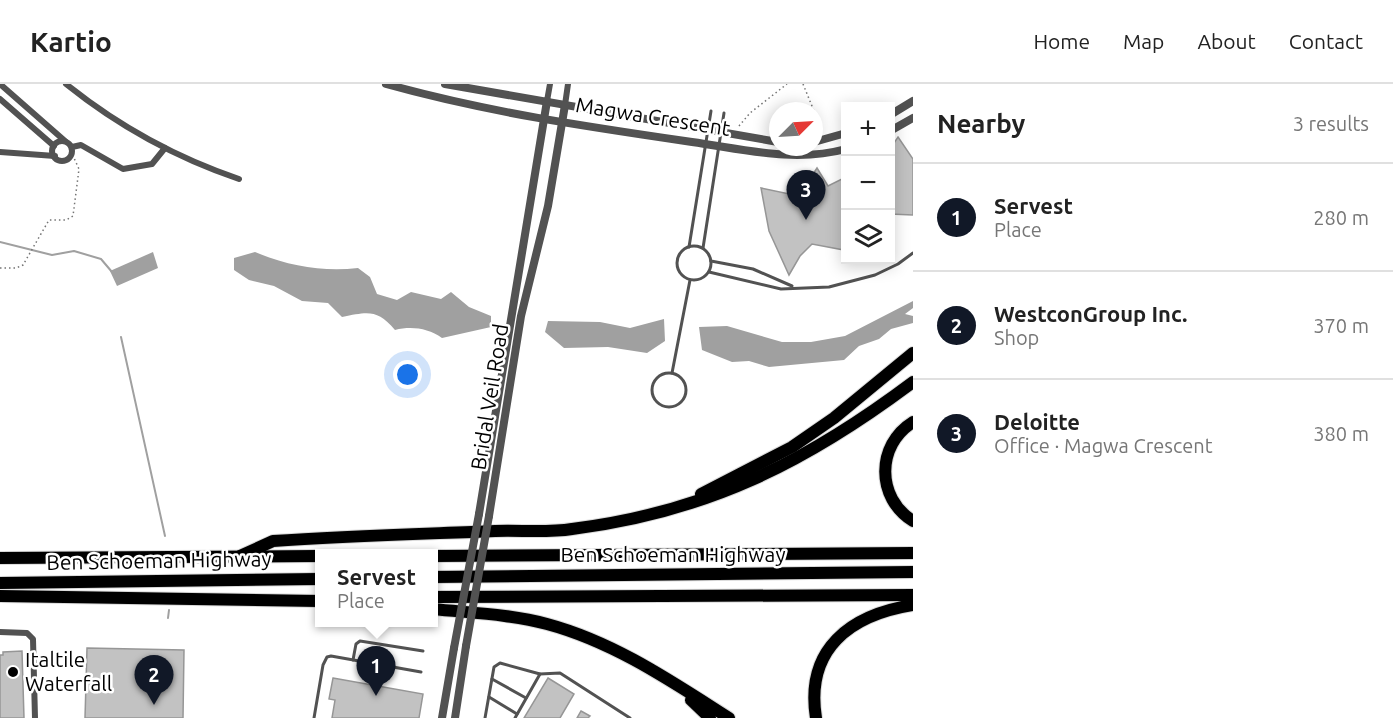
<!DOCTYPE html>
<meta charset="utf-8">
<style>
body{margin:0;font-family:Ubuntu,sans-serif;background:#f6f6f6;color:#222}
.controls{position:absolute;right:18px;top:18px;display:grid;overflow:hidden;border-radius:0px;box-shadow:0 3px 15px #0003}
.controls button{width:54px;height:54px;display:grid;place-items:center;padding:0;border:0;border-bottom:2px solid #e0e0e0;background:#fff;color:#222;font:30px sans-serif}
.compass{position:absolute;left:769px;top:18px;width:54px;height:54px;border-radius:50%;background:#fff;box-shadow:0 3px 15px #0003;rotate:66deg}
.you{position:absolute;left:408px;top:291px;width:21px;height:21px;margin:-15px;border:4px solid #fff;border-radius:50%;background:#1a73e8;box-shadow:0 0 0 9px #1a73e833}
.badge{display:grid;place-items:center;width:39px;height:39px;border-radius:50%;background:#111827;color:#fff;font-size:20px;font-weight:700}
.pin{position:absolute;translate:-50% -50px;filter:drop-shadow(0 2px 3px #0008)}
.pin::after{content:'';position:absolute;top:32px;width:21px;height:18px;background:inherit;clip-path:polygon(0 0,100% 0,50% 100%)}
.popup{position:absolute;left:315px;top:465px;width:123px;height:78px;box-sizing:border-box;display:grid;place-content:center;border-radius:0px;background:#fff;filter:drop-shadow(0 2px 4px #0005);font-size:20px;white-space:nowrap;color:#767676}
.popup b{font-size:22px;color:#222}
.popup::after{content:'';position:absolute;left:50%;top:100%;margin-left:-12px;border:12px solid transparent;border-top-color:#fff}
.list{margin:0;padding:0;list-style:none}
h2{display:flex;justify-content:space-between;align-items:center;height:78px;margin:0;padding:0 24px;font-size:26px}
h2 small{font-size:20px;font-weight:400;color:#767676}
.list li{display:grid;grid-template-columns:39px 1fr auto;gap:18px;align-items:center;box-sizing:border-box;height:108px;padding:0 24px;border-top:2px solid #e0e0e0}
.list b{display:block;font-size:22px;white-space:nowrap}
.list p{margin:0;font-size:20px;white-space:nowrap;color:#767676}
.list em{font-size:20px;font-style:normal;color:#767676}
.icon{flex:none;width:33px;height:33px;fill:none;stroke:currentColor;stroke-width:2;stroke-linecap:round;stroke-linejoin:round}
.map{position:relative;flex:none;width:913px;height:634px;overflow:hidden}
header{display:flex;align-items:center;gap:36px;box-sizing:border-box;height:84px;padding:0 30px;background:#fff;border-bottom:2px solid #e0e0e0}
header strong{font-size:28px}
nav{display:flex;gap:33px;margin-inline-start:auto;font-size:21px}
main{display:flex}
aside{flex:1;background:#fff}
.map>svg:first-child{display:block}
.water{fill:#a0a0a0}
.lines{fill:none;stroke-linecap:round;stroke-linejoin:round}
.stream{stroke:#a0a0a0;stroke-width:2}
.building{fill:#c2c2c2;stroke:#969696;stroke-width:1.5}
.motorway-casing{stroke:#dbdbdb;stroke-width:14}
.path{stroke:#747474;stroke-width:1.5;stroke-dasharray:1.5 3;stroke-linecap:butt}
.service{stroke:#525252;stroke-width:3}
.minor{stroke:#525252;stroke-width:6}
.tertiary{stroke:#525252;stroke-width:8}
.motorway{stroke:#000;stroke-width:12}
.tertiary-bridge{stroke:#525252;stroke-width:8}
.poi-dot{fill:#000;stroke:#fff;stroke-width:2}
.labels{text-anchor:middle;stroke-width:5;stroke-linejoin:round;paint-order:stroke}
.street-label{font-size:21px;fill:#000;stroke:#fff}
.poi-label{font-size:21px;fill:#000;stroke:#fff;text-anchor:start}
</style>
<header>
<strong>Kartio</strong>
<nav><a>Home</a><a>Map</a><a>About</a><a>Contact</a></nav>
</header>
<main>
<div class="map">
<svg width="913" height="634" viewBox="0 0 913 634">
<rect width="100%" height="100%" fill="#fff"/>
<g class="water">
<path d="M153,168L158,184L117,202L110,187Z"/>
<path d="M255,168C288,182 323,188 358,184L370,193L377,210L397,216L411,208L441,215L451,208L469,223L491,232V243L442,254C428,244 411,242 395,246C377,225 368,228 342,233L328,219L302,217L274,202L249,196L234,186V174Z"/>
<path d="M913,217V224L905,230L913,232V239L891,245L879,255L859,262L844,276L769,283L749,277L732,278L702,266L699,243L727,242L782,258H811L845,252Z"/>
<path d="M664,235L665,257L647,269L608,263L564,264L545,248L548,237L600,238L630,244Z"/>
</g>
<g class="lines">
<g class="stream">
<path d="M0,158L52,171L74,167L101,175L112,188"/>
<path d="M121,253L165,452"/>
<path d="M168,534L169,526"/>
</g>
</g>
<g class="building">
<path d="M898,53L913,75V131L890,130V65Z"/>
<path d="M817,84L828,102L846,93L844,166L812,160L800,172L789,191L769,147L761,104L794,111L806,101Z"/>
<path d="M87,564L184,566L183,634H85Z"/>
<path d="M22,567L24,634H0V571H3V568Z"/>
<path d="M333,594L423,610L419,634H332L335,616L329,615Z"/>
<path d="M548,594L574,610L560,634H524Z"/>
<path d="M581,627L590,632L588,634H577Z"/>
</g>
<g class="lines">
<g class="motorway-casing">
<g id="motorway">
<path d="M913,338C876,361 876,414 913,437"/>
<path d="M701,410L792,363L834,334L913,269"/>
<path d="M240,472L273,457C347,452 421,450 495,447C520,446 547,449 572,445C707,428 805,379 913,298"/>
<path d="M433,472L913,469"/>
<path d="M0,474L319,472"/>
<path d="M433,493L913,488"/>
<path d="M0,499L319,495"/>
<path d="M0,512L319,517"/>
<path d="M433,513L913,511"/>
<path d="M433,525C471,529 510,530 547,540C614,558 671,597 729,634"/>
<path d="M691,616L710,634"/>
<path d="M816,634C805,565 850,531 913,521"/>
</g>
</g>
<g class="path">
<path d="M803,0L814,27"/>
<path d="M814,27L819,49"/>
<path d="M739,42L750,29L787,0"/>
<path d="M0,184H16L23,181L49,136H66L73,132L79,85L74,74L70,73"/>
</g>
<g class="service">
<circle cx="694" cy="179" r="17"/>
<path d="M689,163L711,27"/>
<path d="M703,164L724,29"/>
<path d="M711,177L753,185L792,202"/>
<path d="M709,188L781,205L829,203L875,191L898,180L913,169"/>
<path d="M672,289L690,196"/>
<circle cx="669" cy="306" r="17"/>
<path d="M353,576L356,560L360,557L423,567"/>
<path d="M492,595L526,614"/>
<path d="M489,613L517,630"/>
<path d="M314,634L323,581L327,573L331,572L421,588"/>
<path d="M485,634L494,583L500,579L540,590L560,589L630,634"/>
<path d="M515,634L540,590"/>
</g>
<g class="minor">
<path d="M0,0L65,57"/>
<path d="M66,0C117,41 177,74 239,95"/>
<path d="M0,15L54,62"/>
<path d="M547,17L550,0"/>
<path d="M565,21L568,0"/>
<circle cx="62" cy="67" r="10"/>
<path d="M72,63L81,61L123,85L152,80L165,64"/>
<path d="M0,68L55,72"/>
<path d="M0,548L27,549L33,555L35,634"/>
</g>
<g class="tertiary">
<path d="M386,0C486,28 589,43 692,58C743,65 794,79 846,65"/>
<path d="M445,0L778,58"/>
<path d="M890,31L913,17"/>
<path d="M890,47L913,34"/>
<path d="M814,58L846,49"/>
<path d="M479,430L547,17"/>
<path d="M489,432L521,232L548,122L565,21"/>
<path d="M442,634L454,564"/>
<path d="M455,634L466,562"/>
</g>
<use href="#motorway" class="motorway"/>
<g class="tertiary-bridge">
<path d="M466,562L489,432"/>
<path d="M454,564L479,430"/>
</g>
</g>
<circle class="poi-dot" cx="13" cy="588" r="6"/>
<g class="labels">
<g class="street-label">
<text transform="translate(653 33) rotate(9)" y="7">Magwa Crescent</text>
<text transform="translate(490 313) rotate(-81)" y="7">Bridal Veil Road</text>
<text x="673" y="478">Ben Schoeman Highway</text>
<text transform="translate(159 477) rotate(-1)" y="7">Ben Schoeman Highway</text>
</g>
<g class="poi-label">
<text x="25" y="583">Italtile<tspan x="25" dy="24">Waterfall</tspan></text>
</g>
</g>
</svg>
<div class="controls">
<button>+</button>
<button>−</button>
<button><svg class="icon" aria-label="layers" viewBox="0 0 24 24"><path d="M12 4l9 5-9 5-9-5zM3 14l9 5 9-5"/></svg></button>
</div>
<svg class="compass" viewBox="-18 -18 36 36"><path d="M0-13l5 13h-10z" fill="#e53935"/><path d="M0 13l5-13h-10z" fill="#767676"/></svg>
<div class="you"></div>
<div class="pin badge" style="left:376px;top:612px">1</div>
<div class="popup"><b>Servest</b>Place</div>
<div class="pin badge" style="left:154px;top:621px">2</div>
<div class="pin badge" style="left:806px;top:136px">3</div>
</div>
<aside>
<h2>Nearby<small>3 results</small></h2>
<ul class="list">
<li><span class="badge">1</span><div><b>Servest</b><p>Place</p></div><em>280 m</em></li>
<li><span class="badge">2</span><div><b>WestconGroup Inc.</b><p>Shop</p></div><em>370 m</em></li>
<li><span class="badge">3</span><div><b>Deloitte</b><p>Office · Magwa Crescent</p></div><em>380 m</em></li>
</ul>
</aside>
</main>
